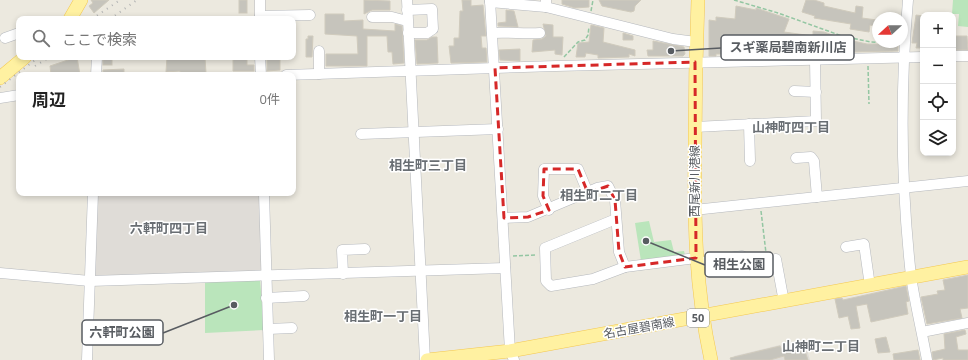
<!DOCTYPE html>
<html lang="ja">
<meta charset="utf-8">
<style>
body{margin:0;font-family:"Open Sans","Noto Sans JP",sans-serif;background:#f2f2f2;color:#222}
.controls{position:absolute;right:12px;top:12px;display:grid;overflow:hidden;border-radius:8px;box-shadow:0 2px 6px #0003}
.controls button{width:36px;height:36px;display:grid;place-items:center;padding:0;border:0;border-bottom:1px solid #e0e0e0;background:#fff;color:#222;font:20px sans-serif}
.compass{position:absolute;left:872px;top:12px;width:36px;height:36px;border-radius:50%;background:#fff;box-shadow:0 2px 6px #0003;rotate:249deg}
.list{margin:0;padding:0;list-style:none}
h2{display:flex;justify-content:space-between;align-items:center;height:52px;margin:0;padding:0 16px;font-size:17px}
h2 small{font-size:13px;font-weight:400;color:#767676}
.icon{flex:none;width:22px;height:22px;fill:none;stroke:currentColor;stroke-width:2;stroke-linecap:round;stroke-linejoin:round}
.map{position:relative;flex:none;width:968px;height:360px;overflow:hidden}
.search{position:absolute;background:#fff;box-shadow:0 2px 6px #0003;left:16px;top:16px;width:280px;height:44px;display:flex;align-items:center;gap:10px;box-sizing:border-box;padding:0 14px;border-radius:8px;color:#767676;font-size:15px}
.panel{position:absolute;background:#fff;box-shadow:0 2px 6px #0003;left:16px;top:72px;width:280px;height:124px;border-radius:8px}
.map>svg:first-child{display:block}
.industrial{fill:#dfdcd7}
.green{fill:#bae5bb}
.building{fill:#c6c4bc;stroke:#d0cbbd}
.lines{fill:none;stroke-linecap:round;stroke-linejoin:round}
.minor-casing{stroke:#b5b8bd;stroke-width:11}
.major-casing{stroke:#f4c850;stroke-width:14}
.path{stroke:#93c6a2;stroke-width:1.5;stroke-dasharray:4 2;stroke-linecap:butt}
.minor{stroke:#fff;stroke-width:10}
.major{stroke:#fff1a1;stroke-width:13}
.rail{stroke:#b1b2b2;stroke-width:2;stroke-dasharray:1 5;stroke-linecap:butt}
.marked{fill:none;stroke:#d62828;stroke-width:3;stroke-dasharray:8 5;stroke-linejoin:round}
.labels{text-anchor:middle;stroke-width:3;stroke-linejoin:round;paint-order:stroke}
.shield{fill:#fff;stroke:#8a8d90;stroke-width:1}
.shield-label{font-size:11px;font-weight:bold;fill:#585c61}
.street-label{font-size:12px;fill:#585c61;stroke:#fff}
.neighbourhood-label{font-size:13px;font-weight:bold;fill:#696e73;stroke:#fff}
.leader{fill:none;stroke:#585c61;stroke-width:1.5}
.callout-dot{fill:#585c61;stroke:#fff;stroke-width:1.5}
.callout{fill:#fff;stroke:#585c61;stroke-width:1.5}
.callout-label{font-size:13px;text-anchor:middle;font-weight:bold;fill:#585c61}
</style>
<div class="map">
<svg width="968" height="360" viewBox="0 0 968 360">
<rect width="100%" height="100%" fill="#ece9df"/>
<g class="industrial">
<path d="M93,193H263L265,276L90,281Z"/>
<path d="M804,339L810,360H735L734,356Z"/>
</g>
<g class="green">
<path d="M953,0H968V27L958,26L959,14H952Z"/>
<path d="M649,221L654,242L671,240L674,252L684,251L685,255L641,261L635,223Z"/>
<path d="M260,279L264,330L205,333V281Z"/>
</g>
<g class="building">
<path d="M91,0H109L94,13L89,6L93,3Z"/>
<rect x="239" y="0" width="8" height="13"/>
<path d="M364,0L390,1V10H372L364,14Z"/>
<path d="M462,0H471V6L483,5L486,36H481L482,48H486L487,62L451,63L449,46H454V38H459L460,11H463Z"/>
<path d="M562,0H589V7L575,8L562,4Z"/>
<path d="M599,0H641L635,6L634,11L631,12L602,6Z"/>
<path d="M806,0H814L824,3V6L855,13L856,6L863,7L862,18L877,20L874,26L870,25L869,32L850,29L851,24L814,18L815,16L802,12Z"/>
<path d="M736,6L756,10V8L789,19L784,32L813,36V31L824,32L841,38V53H831V50H820V51L788,50V54H716V56H709V20L716,21V17L735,19Z"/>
<path d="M506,10L514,11L518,27L498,26V23L506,22Z"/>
<path d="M325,14H344V21L363,20V29L395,31V24L402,26L404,63L393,64L392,52H388L387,36H367V66H326V54H358L357,36L325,34Z"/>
<path d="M916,15L923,16V48H916L917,43H912Z"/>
<path d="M543,24L553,25V37H563L562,55L555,54V50L532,52L533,40L542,39L546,36Z"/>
<path d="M591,25L604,28L603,42L635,50V56L629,54V57L598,58V55L586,53L585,57H576L578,43L589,42Z"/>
<path d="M623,33L633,36V40H623Z"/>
<path d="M308,36H313L312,57H306V39H308Z"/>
<path d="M953,36H967L968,50H953Z"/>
<path d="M432,37H437L438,63L417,64L415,40H427Z"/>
<path d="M653,41L684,47L685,54L683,56H648L647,50H653Z"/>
<path d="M853,41L867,44H898V51L853,52Z"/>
<path d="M520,49V61L500,60L499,50Z"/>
<path d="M77,57L80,75H51L50,66Z"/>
<rect x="103" y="57" width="9" height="8"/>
<path d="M167,57L205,58L206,73L187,74H180V71L166,72Z"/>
<path d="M233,58H247V65H254V71H233Z"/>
<path d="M267,58H280V70L267,71Z"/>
<path d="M124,69V75H103V70Z"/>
<path d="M968,275V308L960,309L962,318L927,324L921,297L938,294L937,291L945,290L943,280Z"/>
<path d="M906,286L909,301L906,302L908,314L871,322L867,304L856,306L860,328L851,329L848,316L839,318L835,299L842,298L843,300Z"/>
<path d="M965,330L966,334L956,337L958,350H968V360H943V358L933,360L932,352L945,349L944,334Z"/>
<path d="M886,337L890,352L878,353L875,339Z"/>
<path d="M803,345L808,360H785L784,356L770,360H731L730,358L780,346L783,351Z"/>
<path d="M918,350L920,360H894L893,354Z"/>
</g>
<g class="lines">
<g class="minor-casing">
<g id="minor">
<path d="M260,0V19"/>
<path d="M407,0L425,360"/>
<path d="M490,0L510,351L514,360"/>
<path d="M546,0V7L673,39L696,42"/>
<path d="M908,0C900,92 901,185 911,276C915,304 922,332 927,360"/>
<path d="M490,2L546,7"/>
<path d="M407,10L432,9L433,29L427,33H408"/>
<path d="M260,16L310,15"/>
<path d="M372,17H392L407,21"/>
<path d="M492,33C509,32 524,34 540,33"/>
<path d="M5,38L19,33"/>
<path d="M319,51V74"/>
<path d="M953,56H968"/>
<path d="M260,57L261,75"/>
<path d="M96,75L97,57"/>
<path d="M286,75L556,66L923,57"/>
<path d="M794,91L816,92"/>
<path d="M0,98L19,95"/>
<path d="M749,124L750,161"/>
<path d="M695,127L816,121L815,60"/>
<path d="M361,134L498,129"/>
<path d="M796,158L811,157L814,161L817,197"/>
<path d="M264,193L269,360"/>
<path d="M549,210L543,196L544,169H578L588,193"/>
<path d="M694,210L968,181"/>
<path d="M504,218L528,217L597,188L608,186L615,200L619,252L625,267L696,258"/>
<path d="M616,219L545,248L546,281L551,286L593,279L625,267"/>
<path d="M846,247L864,244L870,286"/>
<path d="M766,261L776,259L784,302"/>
<path d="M696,263L742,256"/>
<path d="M0,273L90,281L505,268"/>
<path d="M343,274L342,250L365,249"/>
<path d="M266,298L304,296"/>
<path d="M268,329L292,328"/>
<path d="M922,332L968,323"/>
<path d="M87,360L93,193"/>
</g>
</g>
<g class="major-casing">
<g id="major">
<path d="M698,0C696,49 695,97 695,146C694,220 695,287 711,360"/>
<path d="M70,19L81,0"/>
<path d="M0,78L25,57"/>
<path d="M427,360L510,351L968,267"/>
</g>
</g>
<g class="path">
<path d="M734,0L778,13L842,36L871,42L897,43"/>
<path d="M591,11L593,0"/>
<path d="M564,57L578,42L585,40L588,35L589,27"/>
<path d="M868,66L869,104"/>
<path d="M761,211L766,253"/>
<path d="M513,256L537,255"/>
</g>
<use href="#minor" class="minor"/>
<use href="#major" class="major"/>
<g class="rail">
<path d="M92,19L120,0"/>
<path d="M110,19L137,0"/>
<path d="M35,66L50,57"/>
<path d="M0,87L39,57"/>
</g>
</g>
<path class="marked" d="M695,62L696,258L625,267L619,252L615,200L608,186L588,193L578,169H544L543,196L549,210L528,217L504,218L495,68Z"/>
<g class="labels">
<rect class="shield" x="687" y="309" width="22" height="18" rx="3"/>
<g class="shield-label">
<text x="698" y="322">50</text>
</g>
<g class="street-label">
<text transform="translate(695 181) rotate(-90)" y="4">西尾新川港線</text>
<text transform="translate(639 328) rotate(-10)" y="4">名古屋碧南線</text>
</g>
<g class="neighbourhood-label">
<text x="791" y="132">山神町四丁目</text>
<text x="428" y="170">相生町三丁目</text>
<text x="599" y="200">相生町二丁目</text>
<text x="169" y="233">六軒町四丁目</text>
<text x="383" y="321">相生町一丁目</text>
<text x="821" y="351">山神町二丁目</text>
</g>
</g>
<path class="leader" d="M671 51L721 48M646 241L705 265M234 305L163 333"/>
<g class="callout-dot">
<circle cx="671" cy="51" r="4"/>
<circle cx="646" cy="241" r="4"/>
<circle cx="234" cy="305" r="4"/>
</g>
<g class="callout">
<rect x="721" y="35" width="133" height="25" rx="4"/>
<rect x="705" y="252" width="68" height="25" rx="4"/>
<rect x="82" y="320" width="81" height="25" rx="4"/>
</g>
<g class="callout-label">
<text x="788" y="52">スギ薬局碧南新川店</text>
<text x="739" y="269">相生公園</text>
<text x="122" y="337">六軒町公園</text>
</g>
</svg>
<div class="controls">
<button>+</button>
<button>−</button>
<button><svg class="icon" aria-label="locate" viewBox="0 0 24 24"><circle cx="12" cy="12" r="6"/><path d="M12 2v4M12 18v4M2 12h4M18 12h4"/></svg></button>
<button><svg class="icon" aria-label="layers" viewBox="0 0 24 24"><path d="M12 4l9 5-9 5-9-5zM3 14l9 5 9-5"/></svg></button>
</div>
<svg class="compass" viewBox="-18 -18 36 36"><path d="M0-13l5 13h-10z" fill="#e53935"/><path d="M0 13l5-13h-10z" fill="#767676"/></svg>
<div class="search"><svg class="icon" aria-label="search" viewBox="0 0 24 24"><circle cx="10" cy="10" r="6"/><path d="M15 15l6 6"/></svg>ここで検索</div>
<section class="panel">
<h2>周辺<small>0件</small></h2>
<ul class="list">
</ul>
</section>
</div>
